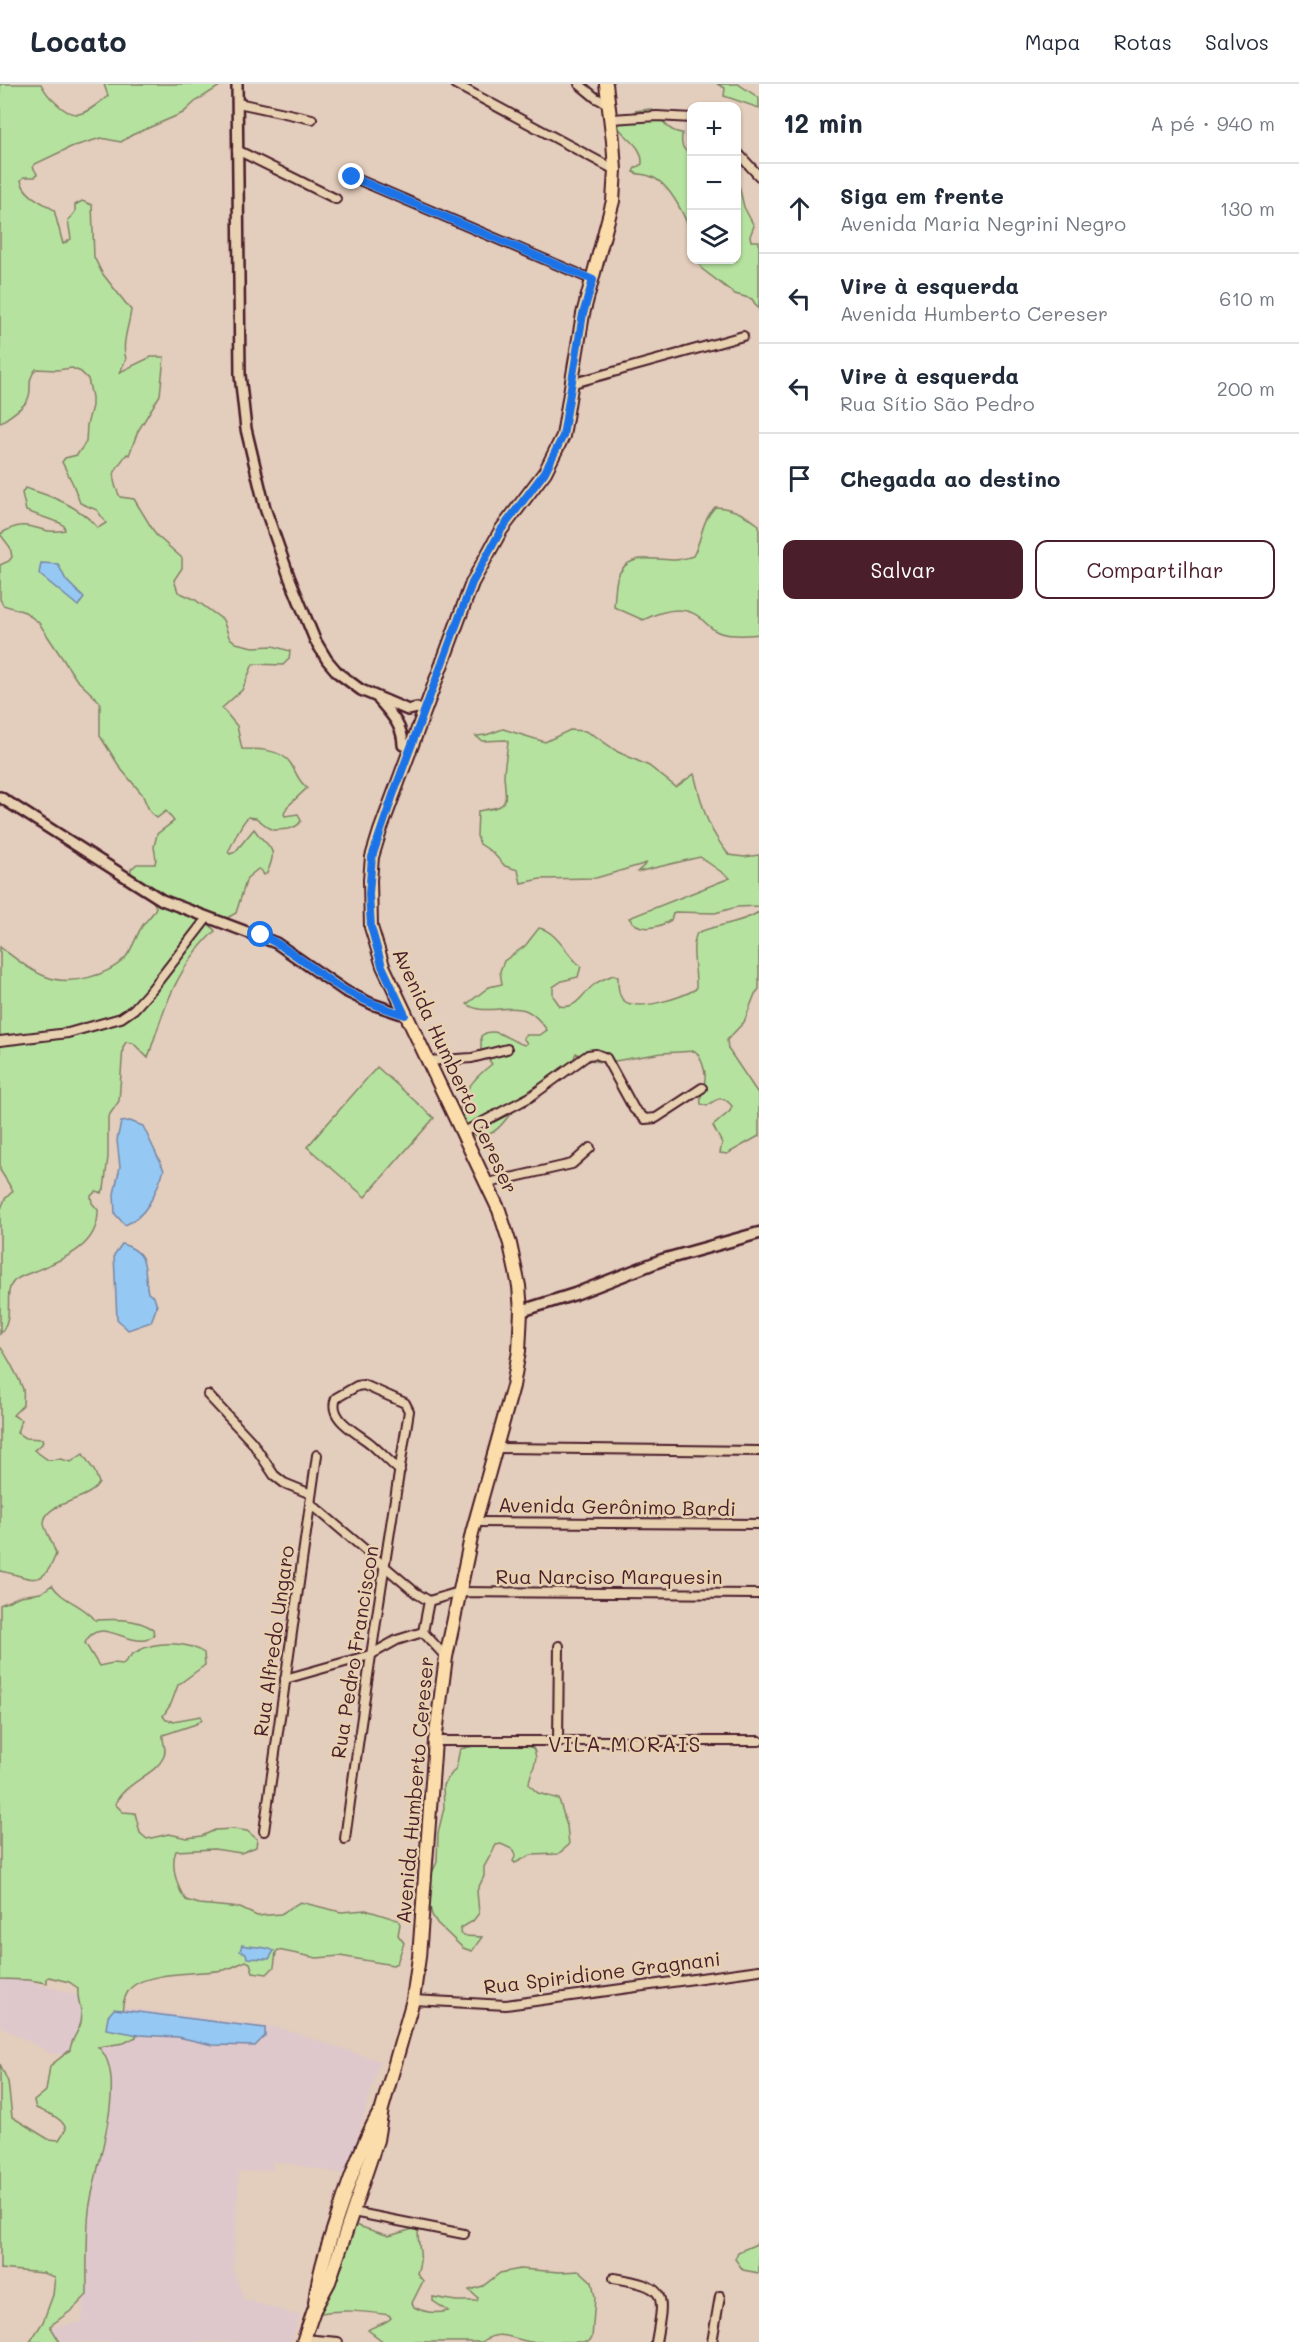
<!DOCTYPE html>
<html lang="pt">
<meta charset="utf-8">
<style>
body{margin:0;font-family:Mali,sans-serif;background:#f2f2f3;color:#1f2937}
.controls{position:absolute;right:18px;top:18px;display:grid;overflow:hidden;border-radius:12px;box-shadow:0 2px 4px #0004}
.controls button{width:54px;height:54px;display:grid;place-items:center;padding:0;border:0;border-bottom:2px solid #e0e1e3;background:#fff;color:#1f2937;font:30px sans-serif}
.stop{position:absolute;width:18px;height:18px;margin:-14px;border:4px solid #1a73e8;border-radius:50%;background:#fff}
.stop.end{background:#1a73e8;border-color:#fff;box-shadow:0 2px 6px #0008}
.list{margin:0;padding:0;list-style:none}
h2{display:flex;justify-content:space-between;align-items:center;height:78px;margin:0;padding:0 24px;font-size:26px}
h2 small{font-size:20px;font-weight:400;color:#747a83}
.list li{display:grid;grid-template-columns:39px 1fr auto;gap:18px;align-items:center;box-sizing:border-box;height:90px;padding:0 24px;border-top:2px solid #e0e1e3}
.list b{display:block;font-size:22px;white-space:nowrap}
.list p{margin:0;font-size:20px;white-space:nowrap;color:#747a83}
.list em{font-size:20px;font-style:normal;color:#747a83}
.actions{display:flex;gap:12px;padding:18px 24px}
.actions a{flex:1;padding:14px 0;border:2px solid #4a1f2b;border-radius:12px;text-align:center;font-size:21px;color:#4a1f2b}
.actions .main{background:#4a1f2b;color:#fff}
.icon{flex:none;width:33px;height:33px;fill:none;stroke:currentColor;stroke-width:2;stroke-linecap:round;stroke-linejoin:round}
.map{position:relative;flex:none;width:759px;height:2258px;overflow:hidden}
header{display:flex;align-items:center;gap:36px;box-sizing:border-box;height:84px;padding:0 30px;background:#fff;border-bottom:2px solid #e0e1e3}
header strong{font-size:28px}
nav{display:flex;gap:33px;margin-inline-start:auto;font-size:21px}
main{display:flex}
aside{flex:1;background:#fff}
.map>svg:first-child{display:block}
.built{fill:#dec8cb}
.green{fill:#b6e29f;stroke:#808065;stroke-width:1.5}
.water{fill:#95c9f3;stroke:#7785a3;stroke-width:1.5}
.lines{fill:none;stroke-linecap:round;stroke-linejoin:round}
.minor-casing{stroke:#4a1f2b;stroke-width:12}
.tertiary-casing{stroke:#4a1f2b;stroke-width:14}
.secondary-casing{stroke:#4a1f2b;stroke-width:15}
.primary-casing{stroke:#4a1f2b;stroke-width:16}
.minor{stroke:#e7d1b0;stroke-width:8}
.tertiary{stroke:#e7d1b0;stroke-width:9}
.secondary{stroke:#e7d1b0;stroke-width:10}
.primary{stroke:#fbddab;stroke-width:12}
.route{stroke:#1a73e8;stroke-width:8}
.labels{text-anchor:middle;stroke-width:5;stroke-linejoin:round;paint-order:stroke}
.street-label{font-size:20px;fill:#4a1f2b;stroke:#e7d1b0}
.neighbourhood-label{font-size:21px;letter-spacing:1.5px;fill:#4a1f2b;stroke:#e7d1b0}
</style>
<header>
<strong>Locato</strong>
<nav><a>Mapa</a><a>Rotas</a><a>Salvos</a></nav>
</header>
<main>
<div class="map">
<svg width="759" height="2258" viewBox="0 0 759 2258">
<rect width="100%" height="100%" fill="#e3cdbc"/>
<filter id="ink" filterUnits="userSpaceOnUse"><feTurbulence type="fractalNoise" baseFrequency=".0167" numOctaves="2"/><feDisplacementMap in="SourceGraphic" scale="12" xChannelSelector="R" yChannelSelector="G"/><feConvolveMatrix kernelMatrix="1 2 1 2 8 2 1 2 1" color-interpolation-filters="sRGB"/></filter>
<g filter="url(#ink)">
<path class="built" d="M0,1889L114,1922L280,1944L380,1977L347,2090L272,2077V2086L239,2088L233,2185L244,2215L300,2232L291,2258H63L49,2244L82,2238L89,2108L107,1974L52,1970L0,1942Z"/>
<g class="green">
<path d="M0,0H41C45,8 49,13 56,19C77,40 88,27 108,12L104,0H223L196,17L183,29L132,51L121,58L101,54L71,63L35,80L33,83L37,90L35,93H24L21,96C24,112 43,118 54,126L63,160L71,155L68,136L75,128V121L82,117L92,121L94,173L102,189L131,226C129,242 121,260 126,275L120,288L151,273H164L160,311L138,347L129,371L127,370C113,388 109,391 120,413L134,415L156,451L182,474V484L174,496L178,508L194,515L223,536L229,553L236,559L253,563L273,562L290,567L289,575L283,581L253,580L242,606L222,624L237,642L242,665C258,665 282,665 291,680C297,690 298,697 307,704L287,723L284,730L285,732L298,730L301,737C295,747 283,745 272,746L256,734L248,733C238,743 235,756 228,768L230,770L235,768L254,745C267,765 280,760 267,789L264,791L261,786L258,785L247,794L236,829L227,834L211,837L210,841L215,847C177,882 163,926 148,974L133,959L126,958L123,963L119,1017L108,1033V1073L104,1105L101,1109L96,1107L91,1112L92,1119L98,1126C99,1162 64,1175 35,1187C28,1190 20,1192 14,1197C2,1209 16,1232 0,1250V1127L5,1115L13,1107L0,1086V863C15,874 30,887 47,893C70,902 108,892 125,874C133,865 136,851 143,841C147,835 154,830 156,823C150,808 129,803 131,785L137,780H155L156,775L154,763L157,750L174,737L166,727L157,734L150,728L142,710L121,685L100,652V618L76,595L39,539L25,528L3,521L0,515V481L9,477L12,473L10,463L0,450C32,430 36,453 65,446L64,442L60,439L26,427L22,409L25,404C52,412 79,422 98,444L106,439L97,426L80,419L73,400L62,378L65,374L77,371L86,358L87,341L92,322V313L88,295L81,288L72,284L57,286L36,285C25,298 34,305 27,317C22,325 8,333 0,339Z"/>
<path d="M717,0H738L759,14V24L724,12L725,4Z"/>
<path d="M650,25C663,30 663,47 682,49C681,60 681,65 691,70V153C688,136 670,100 652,93C646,90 639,91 633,88L635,84L642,80C643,61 626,55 617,42L635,27Z"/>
<path d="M737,93L744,123L754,142L750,152L751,157H759V226L752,215L735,210L702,185L697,176H736Z"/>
<path d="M715,423C733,424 744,430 759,441V550C747,551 727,553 716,547C709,543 704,537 698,532C681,520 659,528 643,536L614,523C615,514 615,503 617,495C626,467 653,476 674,476C681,476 687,474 693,472C703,454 700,439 715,423Z"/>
<path d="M503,645L545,658L570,646L585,647L595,652L618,668L649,682L676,703L694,690C703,724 706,743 729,771L744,773L759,771V822L737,823L715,829L675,828L673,829L671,836C658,844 639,849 629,834L730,794L700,773L637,788L647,779L596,794L540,795L521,799L518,786L505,782L492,768L480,760L477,752L478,727C508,722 507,722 504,693C504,682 507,669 508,658L506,656L482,657L476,652L486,651Z"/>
<path d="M759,828V905L755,910L744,938L727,956L728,965L759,1011V1052L727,1070L720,1069L722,1059L713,1042L730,1027L732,1022C723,1011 717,1014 707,1022L701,1020C699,1009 705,1005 705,995C706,988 701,972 695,967L662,969L603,979L587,975L576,969C572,976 574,984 570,990C558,996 533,1003 524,1012C512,1024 499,1055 477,1052C470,1051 468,1047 465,1041C452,1017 474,994 492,980L481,965V952C495,940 510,958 525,961L527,959L523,954L525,951H540L547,946C542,939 534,929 525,926C507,920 483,932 467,920L489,903L502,900L500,887L504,877L525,862L539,844C557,847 567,872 581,882L578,893L562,897L553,903V912L560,922C577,926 583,908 595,900C600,896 607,894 613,891L618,893C618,901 618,910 623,916C637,929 682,913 696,905C697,887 690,864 697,849C717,840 740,840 759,828Z"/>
<path d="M377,983L434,1034L365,1113L307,1063Z"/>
<path d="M0,1263C4,1266 22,1300 23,1306C24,1310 23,1316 23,1321L13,1331L21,1336L17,1349L25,1354L43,1355L42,1360L34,1366L48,1376L61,1375L71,1378L83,1370L95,1388L99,1399C90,1418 43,1417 44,1440C45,1446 54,1462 56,1470C42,1508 29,1492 0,1487Z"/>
<path d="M52,1501C63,1518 83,1520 95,1536C116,1535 135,1534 153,1545L154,1552C153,1552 146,1556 145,1556C126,1560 97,1532 85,1559L99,1582L113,1579L123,1580C127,1576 132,1569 138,1567C156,1557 187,1557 204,1569L205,1581L178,1601L171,1620L163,1632L166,1636L173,1637L201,1632L202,1635L196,1640L163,1651C162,1659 168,1666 163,1674C155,1691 125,1698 115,1720L123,1728L135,1729L140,1749L147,1755L169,1750L187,1754L202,1752L215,1746L233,1745L247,1747L257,1755L256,1763L241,1769L214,1765L176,1767C170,1781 177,1804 186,1816L199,1820L240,1824L257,1832L281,1830L300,1818L341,1828L366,1826L398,1836L400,1840L398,1851L404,1859L397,1879L393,1881L340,1872L317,1874L278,1866L276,1868L274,1883L267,1890L253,1888L250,1879L246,1877C239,1880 232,1884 224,1886C202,1890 143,1887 129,1906C122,1916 122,1927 122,1938L136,1948V1953L124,1959L98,1963C131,1992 93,2088 89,2127C86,2155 87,2183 87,2211L72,2226L50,2242L60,2258H30L43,2238L53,2211L55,2193L43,2189L0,2185V1980L8,1998L12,2033L48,2055L59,2056L66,2045C62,2033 47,2029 36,2024L34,2017L46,2007L50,1982L70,1966C71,1955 79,1948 81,1938C84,1926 76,1917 78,1904L69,1898L49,1893L47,1894V1899L29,1896L0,1895V1521L20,1512L41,1509Z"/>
<path d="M492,1658L523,1661L533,1664C541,1677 529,1687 529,1701L538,1709L559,1715L567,1742L569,1761L558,1770L531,1771L515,1779L513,1777L516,1771L514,1766L501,1760L496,1761L484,1783V1792L477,1807L479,1829L473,1837L461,1844L460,1849L464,1852L482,1853L472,1867L463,1864L437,1839L432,1831L425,1804L437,1778L438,1749L444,1724L443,1701L456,1684L460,1665Z"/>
<path d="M355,2141L389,2152L413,2145L418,2147C418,2168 424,2168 417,2189L423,2197L412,2219L414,2223C425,2229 436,2230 448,2227L433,2217V2213L456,2217H477L478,2214L469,2206L483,2202L500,2189L520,2185L560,2188L580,2187L592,2198L595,2213L592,2254L588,2258C570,2258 550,2258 531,2258C513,2256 500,2244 482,2258H384L368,2246C375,2241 386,2240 391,2234L389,2231C363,2227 340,2225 314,2230L347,2144Z"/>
<path d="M759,2159V2189L743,2186L735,2175L738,2168Z"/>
</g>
<g class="water">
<path d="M41,479L58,480L66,496L84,514L78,522L39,490Z"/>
<path d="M130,1037L143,1042L164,1086C156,1107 148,1132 125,1141L115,1130L114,1110L120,1083L117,1056L121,1038Z"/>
<path d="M122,1160C151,1169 143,1185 148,1209L154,1213L157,1222L151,1238L128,1246L117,1235L114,1171Z"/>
<path d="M242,1861C252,1864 265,1861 274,1867L269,1875L247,1874L246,1869L240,1867Z"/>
<path d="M114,1925L265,1944V1952L255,1962L213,1961L178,1953L139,1951L106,1945L108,1932Z"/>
</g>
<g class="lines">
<g class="minor-casing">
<g id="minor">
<path d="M455,0L615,86"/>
<path d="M579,0L596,14L610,21"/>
<path d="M238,19L312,35"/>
<path d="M612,35L657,32L692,34"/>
<path d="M237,66L336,115"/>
<path d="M736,67L759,92"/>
<path d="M352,93L593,196"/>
<path d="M570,300L743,252"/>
<path d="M0,957L68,949L121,934L134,925L152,905L207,834"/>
<path d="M427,977L472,974L507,965"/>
<path d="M462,1049L530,1013L588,971L596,970L606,974L634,1025L645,1035L656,1034L702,1004"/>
<path d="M488,1099L572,1080L590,1064"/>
<path d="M208,1311L252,1358L274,1391L284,1399L311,1410"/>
<path d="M496,1364L759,1367"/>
<path d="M310,1419L416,1509L429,1517L459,1508L759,1510"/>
<path d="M476,1438L759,1440"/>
<path d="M423,1548L446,1573"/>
<path d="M423,1548L429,1517"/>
<path d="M285,1595L370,1571L397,1556L423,1548"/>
<path d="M435,1657H759"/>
<path d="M558,1657L559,1562"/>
<path d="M264,1747L317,1371"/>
<path d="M345,1755C364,1612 386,1470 409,1327L405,1319L364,1301L357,1302L336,1314C327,1335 358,1349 371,1360C381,1369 390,1378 400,1387"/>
<path d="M413,1916L506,1921L759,1886"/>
<path d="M353,2128L464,2150"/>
<path d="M614,2194C667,2203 665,2208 656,2258"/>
<path d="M304,2255L338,2258"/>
<path d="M712,2258L720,2212"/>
</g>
</g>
<g class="tertiary-casing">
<g id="tertiary">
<path d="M237,0L240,291L246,345L265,424L290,495L315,556L327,576L338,589L361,606L408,626L417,624"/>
<path d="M379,616C391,630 403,642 403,661"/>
<path d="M0,713L162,816L276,859L345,907L372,920L405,931"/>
</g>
</g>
<g class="secondary-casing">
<path id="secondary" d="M521,1227L575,1210L662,1176L759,1149"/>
</g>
<g class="primary-casing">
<g id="primary">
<path d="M315,2219C318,2189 328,2162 337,2134C349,2099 360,2064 378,2031"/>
<path d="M303,2258L314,2226L329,2198L377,2056L382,2025L413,1916L419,1873L435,1657L446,1573L472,1449L513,1302L519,1267L521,1227L519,1202L510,1160L499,1126L383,882L371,843L370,796L372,773L380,747L472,499L501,446L545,388L563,352L583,230L613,117L615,86L613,57L606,0"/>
</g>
</g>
<use href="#minor" class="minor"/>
<use href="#tertiary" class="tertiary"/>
<use href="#secondary" class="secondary"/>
<use href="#primary" class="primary"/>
</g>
</g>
<g class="lines" filter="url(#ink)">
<path class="route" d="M261,851C289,864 311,884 336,901C358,915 380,923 405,931L382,882L371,843L369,810L372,773L393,711L472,499L501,446L545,388L563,352L583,230L593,196L352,93"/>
</g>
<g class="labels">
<g class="street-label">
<text transform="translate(455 987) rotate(65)" y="7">Avenida Humberto Cereser</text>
<text transform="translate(617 1423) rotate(1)" y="7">Avenida Gerônimo Bardi</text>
<text x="609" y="1500">Rua Narciso Marquesin</text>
<text transform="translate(274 1557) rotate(-82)" y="7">Rua Alfredo Ungaro</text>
<text transform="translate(355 1568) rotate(-81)" y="7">Rua Pedro Franciscon</text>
<text transform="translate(415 1706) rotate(-85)" y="7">Avenida Humberto Cereser</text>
<text transform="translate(602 1889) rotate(-7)" y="7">Rua Spiridione Gragnani</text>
</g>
<g class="neighbourhood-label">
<text x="625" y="1668">VILA MORAIS</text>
</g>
</g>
</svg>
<div class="controls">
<button>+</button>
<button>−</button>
<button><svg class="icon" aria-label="layers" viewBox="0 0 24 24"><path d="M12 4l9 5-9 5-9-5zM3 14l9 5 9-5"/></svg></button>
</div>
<div class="stop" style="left:261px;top:851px"></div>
<div class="stop end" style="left:352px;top:93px"></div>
</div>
<aside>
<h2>12 min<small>A pé · 940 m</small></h2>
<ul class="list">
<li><svg class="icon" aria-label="ahead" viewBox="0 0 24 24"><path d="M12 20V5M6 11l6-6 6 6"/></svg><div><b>Siga em frente</b><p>Avenida Maria Negrini Negro</p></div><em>130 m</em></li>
<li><svg class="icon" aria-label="left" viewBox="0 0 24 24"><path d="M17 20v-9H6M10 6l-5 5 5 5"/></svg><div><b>Vire à esquerda</b><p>Avenida Humberto Cereser</p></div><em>610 m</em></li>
<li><svg class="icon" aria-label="left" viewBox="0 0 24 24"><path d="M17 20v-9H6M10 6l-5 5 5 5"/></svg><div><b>Vire à esquerda</b><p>Rua Sítio São Pedro</p></div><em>200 m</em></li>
<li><svg class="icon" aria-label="arrive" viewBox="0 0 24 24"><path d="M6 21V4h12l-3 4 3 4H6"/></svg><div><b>Chegada ao destino</b></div></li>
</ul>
<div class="actions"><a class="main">Salvar</a><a>Compartilhar</a></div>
</aside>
</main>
